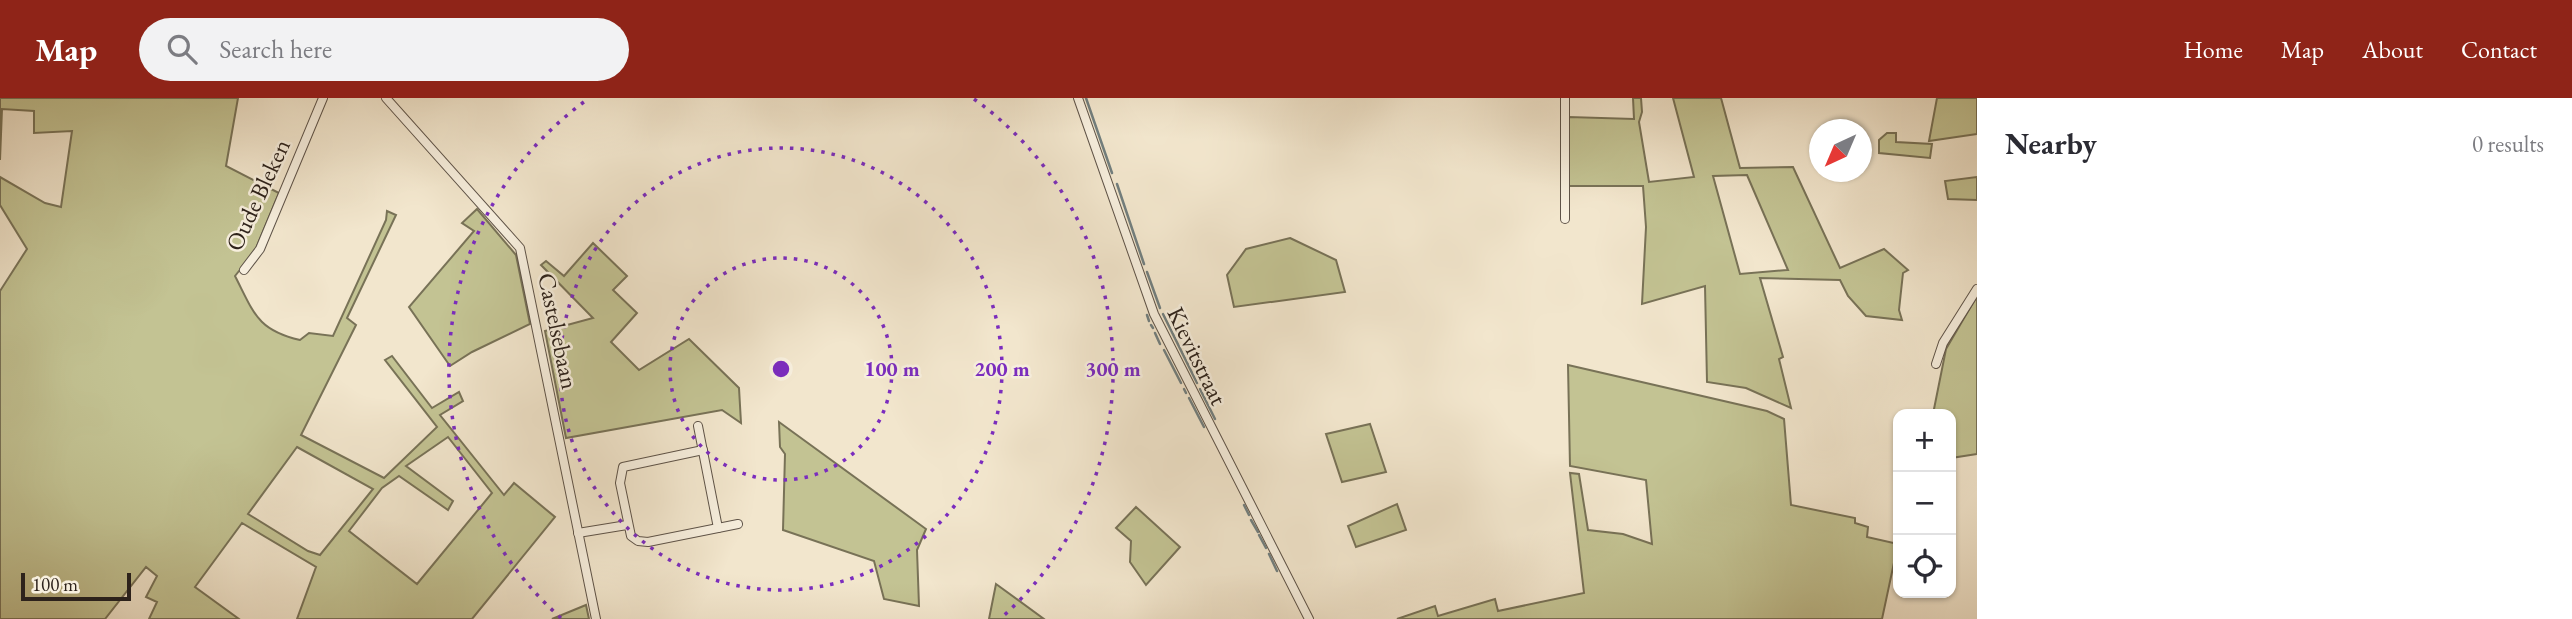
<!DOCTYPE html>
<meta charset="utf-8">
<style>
body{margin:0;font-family:"EB Garamond",serif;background:#f2f2f3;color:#2b2b33}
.controls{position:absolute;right:21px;bottom:21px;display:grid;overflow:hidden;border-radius:14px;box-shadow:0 2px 5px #0004}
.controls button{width:63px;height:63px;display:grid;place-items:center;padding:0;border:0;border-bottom:2px solid #e1e1e2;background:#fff;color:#2b2b33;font:35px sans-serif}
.compass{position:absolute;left:1809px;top:21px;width:63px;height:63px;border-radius:50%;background:#fff;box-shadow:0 2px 5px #0004;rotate:224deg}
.scale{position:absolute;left:21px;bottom:18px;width:110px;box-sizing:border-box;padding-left:7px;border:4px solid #2d221b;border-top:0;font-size:19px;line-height:24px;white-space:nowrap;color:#2d221b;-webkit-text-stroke:5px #f7efde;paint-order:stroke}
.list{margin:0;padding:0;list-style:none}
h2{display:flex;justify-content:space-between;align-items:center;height:91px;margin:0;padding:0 28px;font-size:30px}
h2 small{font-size:23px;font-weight:400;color:#7c7c81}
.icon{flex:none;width:38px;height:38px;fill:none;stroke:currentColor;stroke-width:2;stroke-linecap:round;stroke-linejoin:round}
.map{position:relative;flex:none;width:1977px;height:521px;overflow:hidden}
header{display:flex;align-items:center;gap:42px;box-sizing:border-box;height:98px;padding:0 35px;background:#8f2418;color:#fff}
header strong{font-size:33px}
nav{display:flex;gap:38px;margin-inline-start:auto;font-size:24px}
.search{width:490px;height:63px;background:#f2f2f3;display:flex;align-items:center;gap:18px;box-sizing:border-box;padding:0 24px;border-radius:38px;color:#7c7c81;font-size:26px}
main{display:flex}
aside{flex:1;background:#fff}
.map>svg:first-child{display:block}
.green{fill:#c3c393;stroke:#787257;stroke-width:2;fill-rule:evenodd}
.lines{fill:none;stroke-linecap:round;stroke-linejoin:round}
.stream{stroke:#727f7f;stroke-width:2.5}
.minor-casing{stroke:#5e5348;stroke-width:10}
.minor{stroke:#f7efde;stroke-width:8}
.ring{fill:none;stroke:#7b2cbf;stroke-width:3.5;stroke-dasharray:3.5 7}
.labels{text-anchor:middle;stroke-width:5;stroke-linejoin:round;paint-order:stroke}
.street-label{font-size:24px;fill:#2d221b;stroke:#f7efde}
.centre{fill:#7b2cbf;stroke:#f7efde;stroke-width:3.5}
.ring-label{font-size:21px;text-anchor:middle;font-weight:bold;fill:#7b2cbf;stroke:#f7efde;stroke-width:5;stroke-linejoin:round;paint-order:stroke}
</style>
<header>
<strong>Map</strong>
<div class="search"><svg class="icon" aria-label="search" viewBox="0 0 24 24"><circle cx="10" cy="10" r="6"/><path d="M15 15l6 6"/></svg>Search here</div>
<nav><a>Home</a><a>Map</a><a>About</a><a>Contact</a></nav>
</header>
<main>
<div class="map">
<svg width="1977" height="521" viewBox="0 0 1977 521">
<rect width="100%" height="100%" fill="#f2e6cd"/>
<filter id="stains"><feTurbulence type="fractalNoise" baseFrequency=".00286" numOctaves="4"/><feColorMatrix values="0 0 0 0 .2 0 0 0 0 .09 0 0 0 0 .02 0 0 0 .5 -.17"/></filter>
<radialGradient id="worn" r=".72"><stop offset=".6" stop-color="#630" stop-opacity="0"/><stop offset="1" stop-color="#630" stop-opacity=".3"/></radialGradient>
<g class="green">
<path d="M0,0H238L226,68L279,95L255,153L235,178C254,215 257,232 300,242L309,235L333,238L386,122L387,113L396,117L347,220L356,227L301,337L384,380L437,329L385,262L392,258L432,310L459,294L463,303L440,317L504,397L514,385L555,419L472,521H297L316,469L242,425L195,489L239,521H149L157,504L146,499L157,478L146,469L105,521H0V193L27,151L0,107V79L45,105L61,109L72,33L34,35V13L2,11L0,62ZM448,339L492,395L417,486L349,433L382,390L399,378L448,412L453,403L406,368ZM297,349L373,391L320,457L308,453L248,416Z"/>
<path d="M1633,0H1641L1642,14L1639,24L1649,84L1694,79L1673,0H1721L1740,70L1793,69L1840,170L1884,151L1908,172L1903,175L1899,212L1902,222L1866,218L1848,198L1840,182L1760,180L1783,259L1779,261L1791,310L1746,290L1707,284L1705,188L1642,206L1646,129L1643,88H1569V19L1634,21ZM1747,77L1788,172H1787L1740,176L1713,78Z"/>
<path d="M1937,0H1977V36L1929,43Z"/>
<path d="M1887,35H1896V44L1932,46L1930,60L1879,55V42Z"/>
<path d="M1977,79V102L1948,101L1945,83Z"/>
<path d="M477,111L516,157L530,226L472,254L450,268L409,209L474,133L462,125Z"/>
<path d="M1290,140L1336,162L1345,194L1234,209L1227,177L1246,151Z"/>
<path d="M593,145L627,178L613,192L637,215L611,244L639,272L689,241L739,290L741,325L722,312L566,340L545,233L593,220L541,167L546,163L564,178Z"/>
<path d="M1977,198V356L1951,360V316H1933L1946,251Z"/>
<path d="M1568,267L1767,313L1784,321L1791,407L1855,420V425L1868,429L1867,439L1898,446L1882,521H1397L1435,508L1438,518L1495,501L1498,513L1584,495L1570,375L1579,376L1588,432L1623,436L1652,446L1646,382L1570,368Z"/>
<path d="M779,324L926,431L917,452L919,508L884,501L874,463L783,432L785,356L780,349Z"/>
<path d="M1370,326L1386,374L1342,384L1326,336Z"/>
<path d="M1397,406L1406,432L1356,449L1348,428Z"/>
<path d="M1136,409L1180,449L1146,487L1130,464L1131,443L1116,430Z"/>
<path d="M996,486L1044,521H989Z"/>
<path d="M586,507L589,521H552Z"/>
</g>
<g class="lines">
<g class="stream">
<path d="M1086,0L1112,75"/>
<path d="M1117,86L1144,166"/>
<path d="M1147,174L1160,210"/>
<path d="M1163,216L1197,285"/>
<path d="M1147,217L1149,223"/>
<path d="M1151,227L1153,230"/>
<path d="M1155,235L1160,246"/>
<path d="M1164,252L1181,285"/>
<path d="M1184,291L1186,295"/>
<path d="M1200,291L1215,321"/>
<path d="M1189,300L1204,329"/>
<path d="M1244,407L1249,417"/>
<path d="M1251,422L1258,434"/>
<path d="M1259,437L1266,450"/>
<path d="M1269,456L1277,473"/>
</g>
<g class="minor-casing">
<g id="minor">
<path d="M386,0L520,150L596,521"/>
<path d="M1078,0L1154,216L1309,521"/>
<path d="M1565,0V121"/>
<path d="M244,172L260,151L323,0"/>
<path d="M1936,266L1943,245L1977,191"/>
<path d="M698,328L718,430"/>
<path d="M703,352L623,369L620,385L631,438L638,443L648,444L738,426"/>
<path d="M578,435L627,427"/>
</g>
</g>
<use href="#minor" class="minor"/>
</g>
<g class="ring">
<circle cx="781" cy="271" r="111"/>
<circle cx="781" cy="271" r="221"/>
<path d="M561 520A332 332 0 0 1 588 1M974 1A332 332 0 0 1 1001 520"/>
</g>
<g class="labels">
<g class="street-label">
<text transform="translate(258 97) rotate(-65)" y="8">Oude Bleken</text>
<text transform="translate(558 233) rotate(78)" y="8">Castelsebaan</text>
<text transform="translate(1197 258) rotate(64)" y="8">Kievitstraat</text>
</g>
</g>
<circle cx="781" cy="271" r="10" class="centre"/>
<g class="ring-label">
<text x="892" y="278">100 m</text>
<text x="1002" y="278">200 m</text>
<text x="1113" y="278">300 m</text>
</g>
<rect width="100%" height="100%" filter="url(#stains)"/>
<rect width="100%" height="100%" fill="url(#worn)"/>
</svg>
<div class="controls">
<button>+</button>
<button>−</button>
<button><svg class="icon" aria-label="locate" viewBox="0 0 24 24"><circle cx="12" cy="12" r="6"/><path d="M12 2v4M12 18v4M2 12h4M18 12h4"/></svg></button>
</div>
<svg class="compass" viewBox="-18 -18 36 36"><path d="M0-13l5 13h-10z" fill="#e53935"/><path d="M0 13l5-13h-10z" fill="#7c7c81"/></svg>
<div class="scale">100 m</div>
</div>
<aside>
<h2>Nearby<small>0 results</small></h2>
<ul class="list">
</ul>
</aside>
</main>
